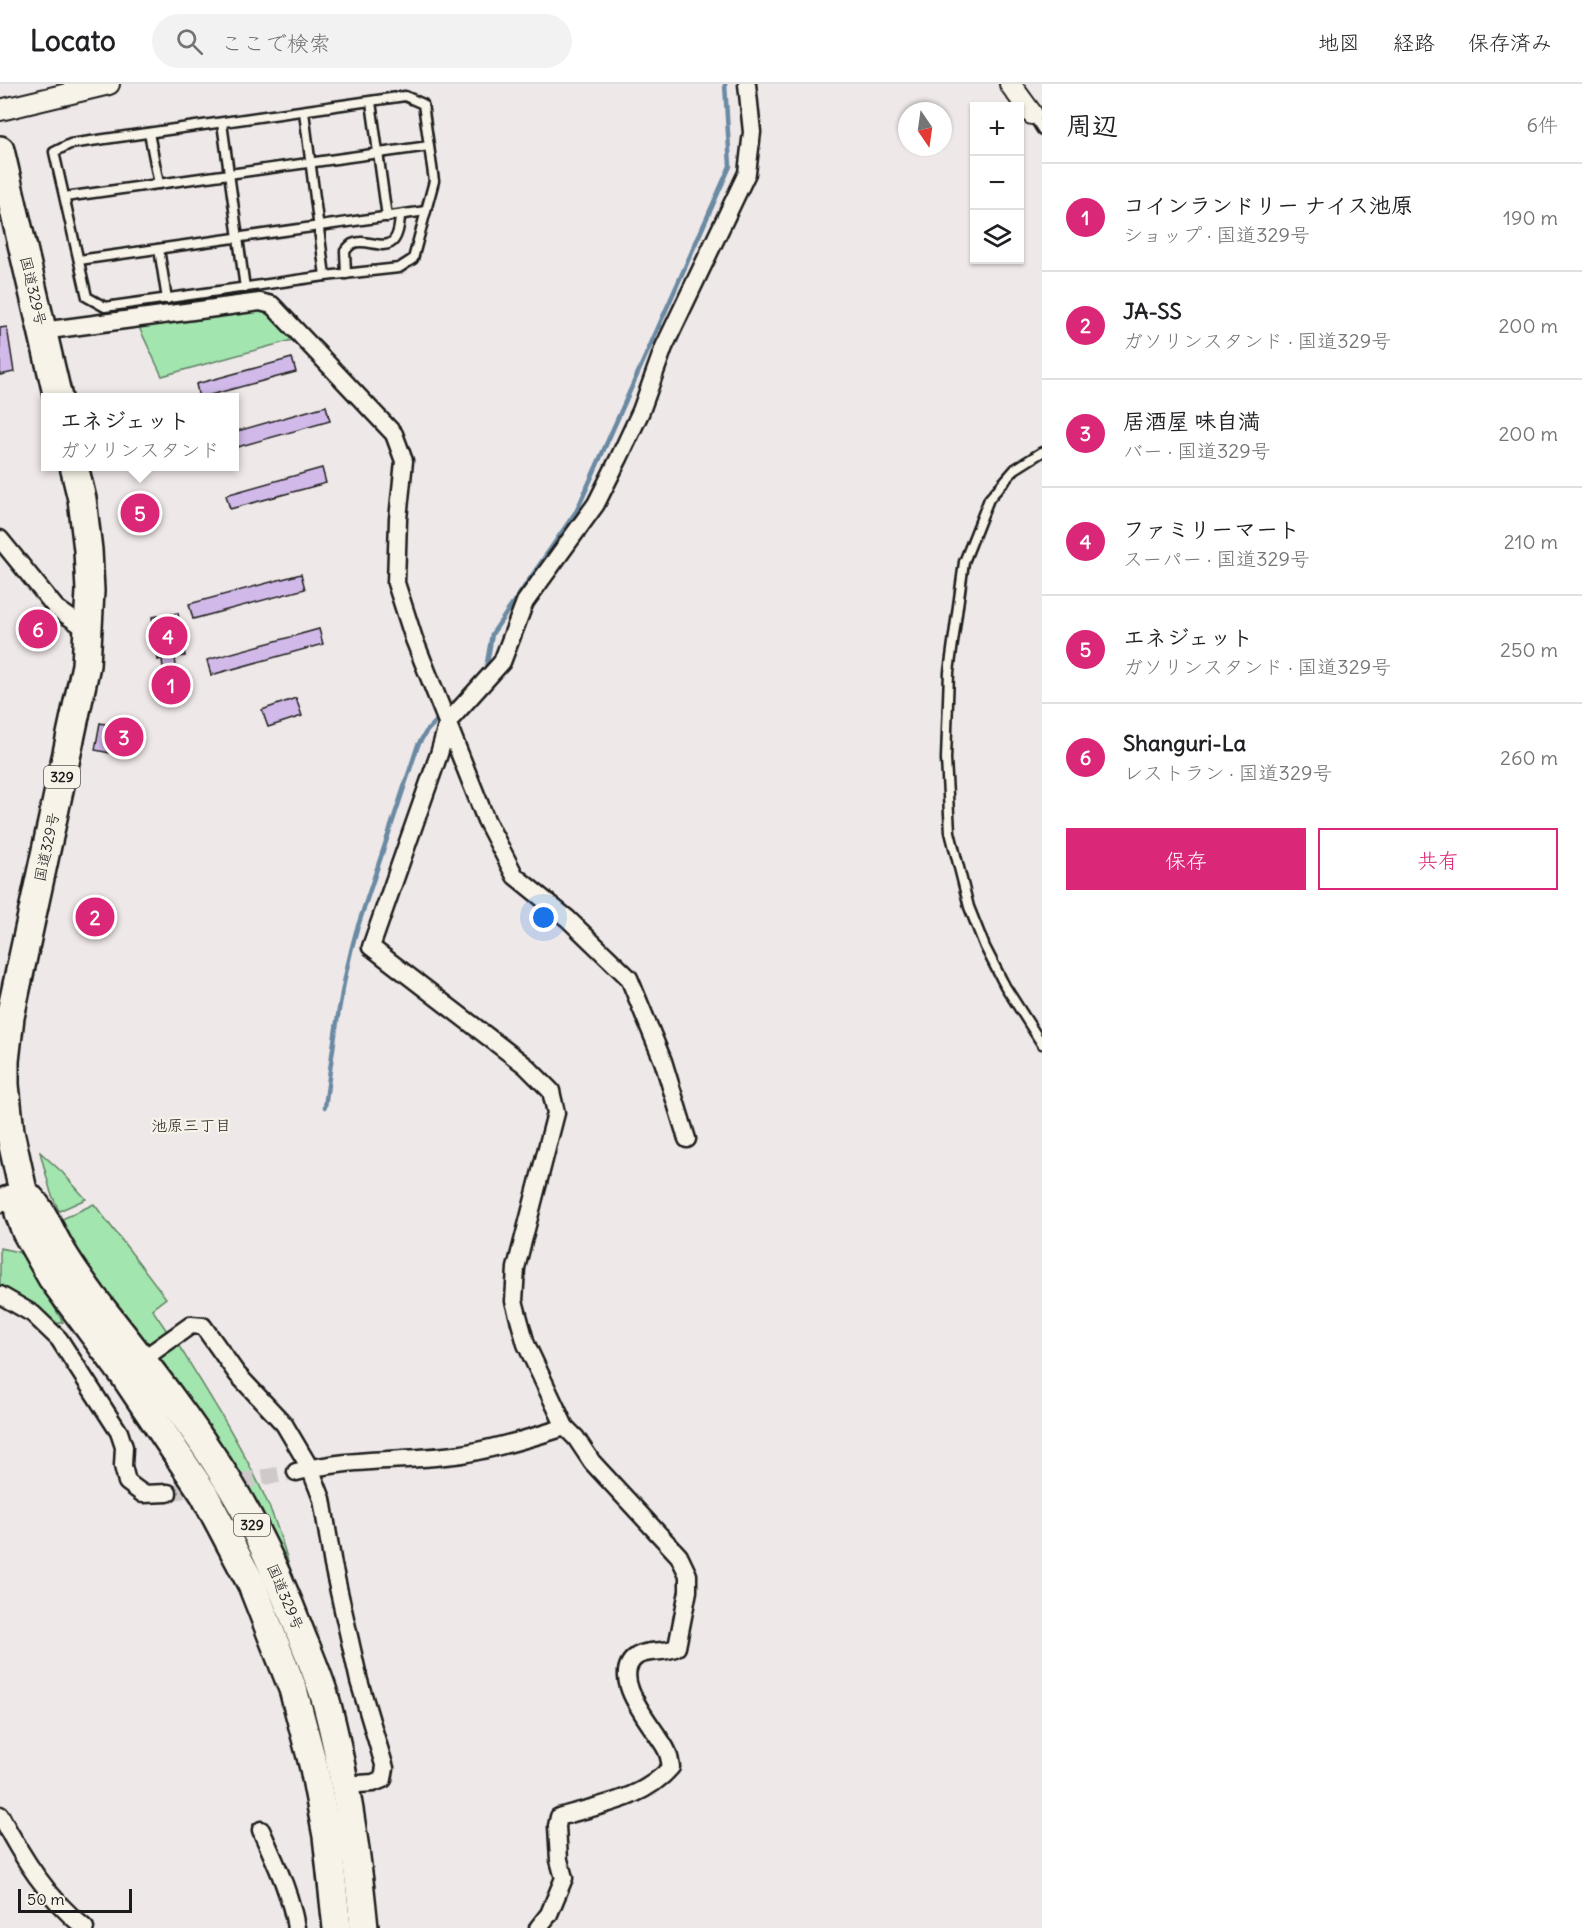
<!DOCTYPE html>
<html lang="ja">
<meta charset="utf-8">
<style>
body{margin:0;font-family:Delius,"Klee One",sans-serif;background:#f2f2f2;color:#202124}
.controls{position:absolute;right:18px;top:18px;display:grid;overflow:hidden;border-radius:0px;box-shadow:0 2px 4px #0004}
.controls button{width:54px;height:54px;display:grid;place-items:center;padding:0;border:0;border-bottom:2px solid #e0e0e0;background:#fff;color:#202124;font:30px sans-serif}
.compass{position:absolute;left:898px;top:18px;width:54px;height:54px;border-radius:50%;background:#fff;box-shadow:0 2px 4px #0004;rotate:167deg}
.scale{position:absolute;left:18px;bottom:15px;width:114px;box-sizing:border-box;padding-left:6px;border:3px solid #1c1c1c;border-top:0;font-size:16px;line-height:21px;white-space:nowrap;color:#1c1c1c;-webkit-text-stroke:4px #f7f3e8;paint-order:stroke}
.you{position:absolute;left:544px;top:834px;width:21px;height:21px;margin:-15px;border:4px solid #fff;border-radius:50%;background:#1a73e8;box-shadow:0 0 0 9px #1a73e833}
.badge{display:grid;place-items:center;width:39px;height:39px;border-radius:50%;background:#db2777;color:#fff;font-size:20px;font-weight:700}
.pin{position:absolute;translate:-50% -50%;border:3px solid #fff;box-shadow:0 2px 6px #0006}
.popup{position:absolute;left:41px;top:309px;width:198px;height:78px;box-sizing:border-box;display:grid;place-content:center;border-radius:0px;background:#fff;filter:drop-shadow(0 2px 4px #0005);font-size:20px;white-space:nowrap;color:#757577}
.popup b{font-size:22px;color:#202124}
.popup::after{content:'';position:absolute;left:50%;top:100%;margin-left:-12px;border:12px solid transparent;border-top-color:#fff}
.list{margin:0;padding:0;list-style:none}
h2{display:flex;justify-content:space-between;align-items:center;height:78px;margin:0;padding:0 24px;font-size:26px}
h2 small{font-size:20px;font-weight:400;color:#757577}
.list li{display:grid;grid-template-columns:39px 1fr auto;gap:18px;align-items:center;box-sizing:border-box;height:108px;padding:0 24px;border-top:2px solid #e0e0e0}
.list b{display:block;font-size:22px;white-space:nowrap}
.list p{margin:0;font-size:20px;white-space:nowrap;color:#757577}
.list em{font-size:20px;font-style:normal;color:#757577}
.actions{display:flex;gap:12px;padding:18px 24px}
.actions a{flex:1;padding:14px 0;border:2px solid #db2777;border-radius:0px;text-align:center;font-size:21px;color:#db2777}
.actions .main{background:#db2777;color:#fff}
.icon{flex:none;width:33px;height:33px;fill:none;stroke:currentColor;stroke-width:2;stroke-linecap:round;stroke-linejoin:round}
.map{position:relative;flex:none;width:1042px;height:1844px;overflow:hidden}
header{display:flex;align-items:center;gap:36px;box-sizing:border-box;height:84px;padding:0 30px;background:#fff;border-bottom:2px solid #e0e0e0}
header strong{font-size:28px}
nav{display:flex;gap:33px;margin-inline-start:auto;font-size:21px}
.search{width:420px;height:54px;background:#f2f2f2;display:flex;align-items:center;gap:15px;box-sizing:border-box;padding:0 21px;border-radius:33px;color:#757577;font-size:22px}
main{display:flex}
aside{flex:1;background:#fff}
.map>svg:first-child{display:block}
.green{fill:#a3e5ae;stroke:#608065;stroke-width:1.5}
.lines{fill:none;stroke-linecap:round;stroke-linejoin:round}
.stream{stroke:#6b8aa3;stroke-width:4.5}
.building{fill:#d1bae9;stroke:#1c1c1c;stroke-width:1.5}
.minor-tunnel{stroke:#cfc9c9;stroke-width:16;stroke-dasharray:16 8;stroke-linecap:butt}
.service-casing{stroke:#1c1c1c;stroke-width:13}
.minor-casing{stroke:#1c1c1c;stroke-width:21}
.tertiary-casing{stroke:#1c1c1c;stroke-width:24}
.secondary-casing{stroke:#1c1c1c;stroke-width:27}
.trunk-casing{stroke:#1c1c1c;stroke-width:32}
.service{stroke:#f7f3e8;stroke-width:8}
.minor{stroke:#f7f3e8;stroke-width:16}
.tertiary{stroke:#f7f3e8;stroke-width:20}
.secondary{stroke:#f7f3e8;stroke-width:22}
.trunk{stroke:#f7f3e8;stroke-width:27}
.labels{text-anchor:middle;stroke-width:4.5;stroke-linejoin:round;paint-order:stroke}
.shield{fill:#f7f3e8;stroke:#5e5c59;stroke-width:1.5}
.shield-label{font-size:14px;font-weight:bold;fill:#1c1c1c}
.street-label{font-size:15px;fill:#1c1c1c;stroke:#f7f3e8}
.neighbourhood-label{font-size:16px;fill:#1c1c1c;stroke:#f7f3e8}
</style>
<header>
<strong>Locato</strong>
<div class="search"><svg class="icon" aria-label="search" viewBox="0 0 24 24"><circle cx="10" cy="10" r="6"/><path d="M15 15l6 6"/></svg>ここで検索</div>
<nav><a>地図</a><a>経路</a><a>保存済み</a></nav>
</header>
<main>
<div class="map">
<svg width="1042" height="1844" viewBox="0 0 1042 1844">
<rect width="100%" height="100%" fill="#efe8e8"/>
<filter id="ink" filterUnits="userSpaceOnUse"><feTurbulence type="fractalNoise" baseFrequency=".0167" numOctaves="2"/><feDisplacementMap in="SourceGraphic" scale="12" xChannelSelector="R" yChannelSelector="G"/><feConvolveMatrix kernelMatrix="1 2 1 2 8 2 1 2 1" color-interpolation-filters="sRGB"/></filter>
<g filter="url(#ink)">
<g class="green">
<path d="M258,225L268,228L292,256L162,292L138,241Z"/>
<path d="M40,1068L62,1088L86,1115L59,1127L51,1109Z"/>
<path d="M94,1120L166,1214L152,1225L169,1250L149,1264L95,1195L58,1137Z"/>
<path d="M0,1164L18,1168L26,1175L63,1238L56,1240L35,1221L0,1202Z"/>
<path d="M177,1259C210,1312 244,1365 269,1422C281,1450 289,1480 297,1509L154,1273Z"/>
</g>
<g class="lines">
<g class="stream">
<path d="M483,588L486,585L492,550L577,426L730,82L725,0"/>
<path d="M325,1023C333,964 340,905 356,848L418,661L426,648L440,633"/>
</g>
</g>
<g class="building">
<path d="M7,243L14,288L0,291V244Z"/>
<path d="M292,274L296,288L199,314L196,300Z"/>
<path d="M326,322L330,337L234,364V348Z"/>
<path d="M322,384L326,399L230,425L226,411Z"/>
<path d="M301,490L305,505L193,535L189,520Z"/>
<path d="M178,529L185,572L175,573L179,609L166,611L162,575L158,576L152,533Z"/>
<path d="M319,545L323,560L211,591L207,576Z"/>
<path d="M296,614L302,632L268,643L262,626Z"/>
<path d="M100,639L130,645L125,672L95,666Z"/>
</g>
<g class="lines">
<path class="minor-tunnel" d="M168,1409L296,1388"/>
<g class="service-casing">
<g id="service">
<path d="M405,12L423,20L434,97L413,175L399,184L325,192L105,223L87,213L54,68L70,60Z"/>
<path d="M371,18L387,133"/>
<path d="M304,28L325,192"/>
<path d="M1032,30L1042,46"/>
<path d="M222,39L245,204"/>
<path d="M149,49L159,100"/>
<path d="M65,113L429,62"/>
<path d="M159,165L167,215"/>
<path d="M79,176L426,127"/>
<path d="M346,190L345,167C347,165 349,162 352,160C370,150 398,182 400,131"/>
<path d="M1042,368L1015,385L989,415L964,478L949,588L946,675L950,748L969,823L985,863L1005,902L1042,960"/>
</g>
</g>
<g class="minor-casing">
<g id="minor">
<path d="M42,247L260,218L272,221L394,350L404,377L398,435L396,499L414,555L486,736L515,792L568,835L629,894L663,977L687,1055"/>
<path d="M0,455L56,524L89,547"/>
<path d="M0,1211L33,1230L59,1255L119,1348L124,1363L123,1382L127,1398L143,1410L168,1409"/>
<path d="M143,1275L191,1241L203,1242L237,1290L284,1340L310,1384L322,1415L333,1481L359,1597L385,1684L383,1695L373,1699L345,1701"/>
<path d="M296,1388C351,1373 406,1378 462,1370C497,1364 531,1354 565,1343"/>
<path d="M0,1731C22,1773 47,1814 85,1844"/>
<path d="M261,1746C275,1778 291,1810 296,1844"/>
<path d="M538,1844L549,1830L564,1794L559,1776L557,1742L559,1733C598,1721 643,1716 671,1683C670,1677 669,1670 666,1665C656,1645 606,1593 637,1572C648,1565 665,1570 677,1563L688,1507V1491L679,1472L592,1378L576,1354L565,1343L526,1260L514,1217L516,1184L556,1029L551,1007L526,982L371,863L439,670L448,638L502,578L525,518L596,420L619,374L641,327L664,263L747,89L752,48L747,0"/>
</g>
</g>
<g class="tertiary-casing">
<g id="tertiary">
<path d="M1010,0L1032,30"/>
<path d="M0,26L109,0"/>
</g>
</g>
<g class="secondary-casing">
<path id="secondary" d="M0,1117L23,1107"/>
</g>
<g class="trunk-casing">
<g id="trunk">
<path d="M0,66L58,314"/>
<path d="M74,382L82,415L88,466L90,507L86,581L10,933L5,977V1001L10,1048L23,1107L19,1129L26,1148L52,1194L124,1291L204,1410L252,1501L293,1605L314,1684L327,1752L337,1844"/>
<path d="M23,1107C42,1125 45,1137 57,1159C67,1178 80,1195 92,1212C139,1272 185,1329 226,1394C257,1444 281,1498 302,1553C311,1575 321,1598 327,1621C346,1694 357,1769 364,1844"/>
</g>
</g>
<use href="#service" class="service"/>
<use href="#minor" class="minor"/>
<use href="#tertiary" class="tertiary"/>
<use href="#secondary" class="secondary"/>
<use href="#trunk" class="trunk"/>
</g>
</g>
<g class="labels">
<g class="shield">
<rect x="44" y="682" width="36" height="22" rx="4.5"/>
<rect x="234" y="1430" width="36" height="22" rx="4.5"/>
</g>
<g class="shield-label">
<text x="62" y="698">329</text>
<text x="252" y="1446">329</text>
</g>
<g class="street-label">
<text transform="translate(33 207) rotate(77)" y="5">国道329号</text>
<text transform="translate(47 763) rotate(-78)" y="5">国道329号</text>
<text transform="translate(285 1513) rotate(67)" y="5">国道329号</text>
</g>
<g class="neighbourhood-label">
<text x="191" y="1047">池原三丁目</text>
</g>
</g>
</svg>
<div class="controls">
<button>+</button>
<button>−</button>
<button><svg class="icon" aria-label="layers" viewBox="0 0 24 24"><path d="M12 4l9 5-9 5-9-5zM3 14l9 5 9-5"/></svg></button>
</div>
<svg class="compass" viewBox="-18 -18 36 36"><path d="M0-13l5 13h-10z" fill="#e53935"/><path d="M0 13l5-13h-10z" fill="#757577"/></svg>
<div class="scale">50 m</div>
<div class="you"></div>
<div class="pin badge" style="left:171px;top:601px">1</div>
<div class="pin badge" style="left:95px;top:833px">2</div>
<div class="pin badge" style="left:124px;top:653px">3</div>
<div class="pin badge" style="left:168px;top:552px">4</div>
<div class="pin badge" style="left:140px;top:429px">5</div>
<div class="popup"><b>エネジェット</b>ガソリンスタンド</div>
<div class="pin badge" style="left:38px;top:545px">6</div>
</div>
<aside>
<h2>周辺<small>6件</small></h2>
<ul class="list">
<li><span class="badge">1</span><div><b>コインランドリー ナイス池原</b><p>ショップ · 国道329号</p></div><em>190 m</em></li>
<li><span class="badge">2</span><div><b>JA-SS</b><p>ガソリンスタンド · 国道329号</p></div><em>200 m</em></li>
<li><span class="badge">3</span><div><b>居酒屋 味自満</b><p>バー · 国道329号</p></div><em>200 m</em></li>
<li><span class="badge">4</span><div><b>ファミリーマート</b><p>スーパー · 国道329号</p></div><em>210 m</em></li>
<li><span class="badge">5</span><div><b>エネジェット</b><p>ガソリンスタンド · 国道329号</p></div><em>250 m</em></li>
<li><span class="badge">6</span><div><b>Shanguri-La</b><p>レストラン · 国道329号</p></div><em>260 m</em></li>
</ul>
<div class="actions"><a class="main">保存</a><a>共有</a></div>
</aside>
</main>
